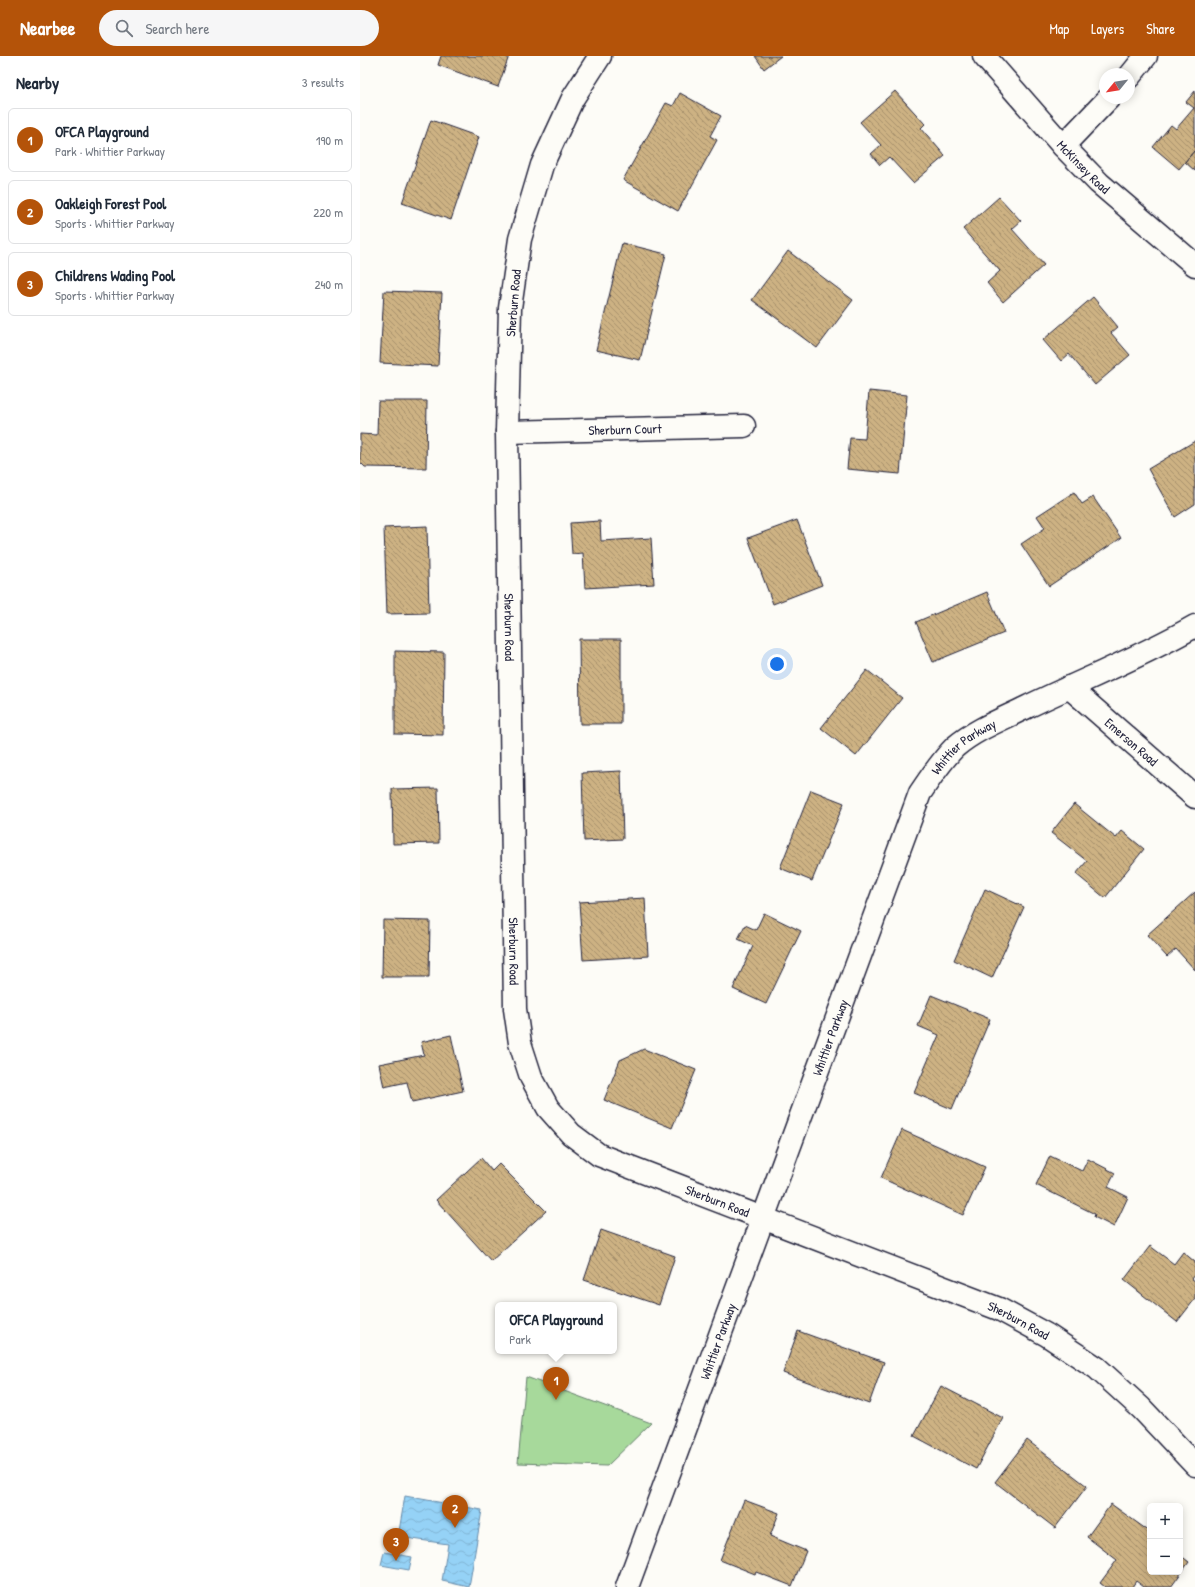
<!DOCTYPE html>
<meta charset="utf-8">
<style>
body{margin:0;font-family:"Patrick Hand",sans-serif;background:#f6f6f7;color:#1f2937}
.controls{position:absolute;right:12px;bottom:12px;display:grid;overflow:hidden;border-radius:6px;box-shadow:0 2px 10px #0003}
.controls button{width:36px;height:36px;display:grid;place-items:center;padding:0;border:0;border-bottom:1px solid #e0e1e3;background:#fff;color:#1f2937;font:20px sans-serif}
.compass{position:absolute;left:739px;top:12px;width:36px;height:36px;border-radius:50%;background:#fff;box-shadow:0 2px 10px #0003;rotate:240deg}
.you{position:absolute;left:417px;top:608px;width:14px;height:14px;margin:-10px;border:3px solid #fff;border-radius:50%;background:#1a73e8;box-shadow:0 0 0 6px #1a73e833}
.badge{display:grid;place-items:center;width:26px;height:26px;border-radius:50%;background:#b45309;color:#fff;font-size:13px;font-weight:700}
.pin{position:absolute;translate:-50% -33px;filter:drop-shadow(0 1px 2px #0008)}
.pin::after{content:'';position:absolute;top:21px;width:14px;height:12px;background:inherit;clip-path:polygon(0 0,100% 0,50% 100%)}
.popup{position:absolute;left:135px;top:1246px;width:122px;height:52px;box-sizing:border-box;display:grid;place-content:center;border-radius:6px;background:#fff;filter:drop-shadow(0 1px 3px #0005);font-size:13px;white-space:nowrap;color:#747a83}
.popup b{font-size:15px;color:#1f2937}
.popup::after{content:'';position:absolute;left:50%;top:100%;margin-left:-8px;border:8px solid transparent;border-top-color:#fff}
.list{margin:0;padding:0;list-style:none}
h2{display:flex;justify-content:space-between;align-items:center;height:52px;margin:0;padding:0 16px;font-size:17px}
h2 small{font-size:13px;font-weight:400;color:#747a83}
.list li{display:grid;grid-template-columns:26px 1fr auto;gap:12px;align-items:center;box-sizing:border-box;height:64px;margin:0 8px 8px;padding:0 8px;border:1px solid #e0e1e3;border-radius:6px}
.list b{display:block;font-size:15px;white-space:nowrap}
.list p{margin:0;font-size:13px;white-space:nowrap;color:#747a83}
.list em{font-size:13px;font-style:normal;color:#747a83}
.icon{flex:none;width:22px;height:22px;fill:none;stroke:currentColor;stroke-width:2;stroke-linecap:round;stroke-linejoin:round}
.map{position:relative;flex:none;width:835px;height:1531px;overflow:hidden}
header{display:flex;align-items:center;gap:24px;box-sizing:border-box;height:56px;padding:0 20px;background:#b45309;color:#fff}
header strong{font-size:19px}
nav{display:flex;gap:22px;margin-inline-start:auto;font-size:14px}
.search{width:280px;height:36px;background:#f6f6f7;display:flex;align-items:center;gap:10px;box-sizing:border-box;padding:0 14px;border-radius:22px;color:#747a83;font-size:15px}
main{display:flex}
aside{flex:1;background:#fff}
.map>svg:first-child{display:block}
.green{fill:#a7d99b;stroke:#647e6b}
.water{fill:url(#water-waves);stroke:#678cab}
.building{fill:url(#building-back-hatch);stroke:#22223b}
.lines{fill:none;stroke-linecap:round;stroke-linejoin:round}
.street-casing{stroke:#22223b;stroke-width:25}
.street{stroke:#fdfcf7;stroke-width:22}
.labels{text-anchor:middle;stroke-width:3;stroke-linejoin:round;paint-order:stroke}
.street-label{font-size:13px;fill:#22223b;stroke:#fdfcf7}
</style>
<header>
<strong>Nearbee</strong>
<div class="search"><svg class="icon" aria-label="search" viewBox="0 0 24 24"><circle cx="10" cy="10" r="6"/><path d="M15 15l6 6"/></svg>Search here</div>
<nav><a>Map</a><a>Layers</a><a>Share</a></nav>
</header>
<main>
<aside>
<h2>Nearby<small>3 results</small></h2>
<ul class="list">
<li><span class="badge">1</span><div><b>OFCA Playground</b><p>Park · Whittier Parkway</p></div><em>190 m</em></li>
<li><span class="badge">2</span><div><b>Oakleigh Forest Pool</b><p>Sports · Whittier Parkway</p></div><em>220 m</em></li>
<li><span class="badge">3</span><div><b>Childrens Wading Pool</b><p>Sports · Whittier Parkway</p></div><em>240 m</em></li>
</ul>
</aside>
<div class="map">
<svg width="835" height="1531" viewBox="0 0 835 1531">
<defs>
<pattern id="water-waves" width="16" height="10" patternUnits="userSpaceOnUse"><rect width="16" height="10" fill="#95d2f6"/><path d="M0 5q4-4 8 0t8 0" fill="none" stroke="#80b4d4"/></pattern>
<pattern id="building-back-hatch" width="6" height="6" patternUnits="userSpaceOnUse"><rect width="6" height="6" fill="#cdb283"/><path d="M-1 5l2 2M0 0l6 6M5-1l2 2" fill="none" stroke="#a6906c"/></pattern>
</defs>
<rect width="100%" height="100%" fill="#fdfcf7"/>
<filter id="ink" filterUnits="userSpaceOnUse"><feTurbulence type="fractalNoise" baseFrequency=".025" numOctaves="2"/><feDisplacementMap in="SourceGraphic" scale="8" xChannelSelector="R" yChannelSelector="G"/><feConvolveMatrix kernelMatrix="1 2 1 2 8 2 1 2 1" color-interpolation-filters="sRGB"/></filter>
<g filter="url(#ink)">
<path class="green" d="M166,1321L291,1367L247,1410L158,1407Z"/>
<g class="water">
<path d="M45,1440L122,1454L109,1531L82,1525L88,1488L38,1481Z"/>
<path d="M24,1496L52,1501L49,1514L21,1509Z"/>
</g>
<g class="building">
<path d="M81,0H149L138,31L78,9Z"/>
<path d="M395,0H421L404,13Z"/>
<path d="M535,35L565,68L561,72L585,100L553,127L529,101L520,109L511,98L521,89L500,66Z"/>
<path d="M835,35V94L819,113L793,91L811,69L816,73L834,52L826,46Z"/>
<path d="M320,37L361,60L350,80L357,84L318,155L263,124L306,47L313,50Z"/>
<path d="M71,64L119,81L91,164L42,147Z"/>
<path d="M835,94V115L825,106Z"/>
<path d="M639,141L661,165L652,173L684,209L643,246L627,227L640,215L603,173Z"/>
<path d="M262,187L306,198L280,304L236,294Z"/>
<path d="M428,195L493,244L457,292L392,244Z"/>
<path d="M24,235L82,237L78,310L20,307Z"/>
<path d="M733,241L758,271L751,277L770,299L735,329L709,298L701,305L683,284Z"/>
<path d="M509,335L547,339L540,418L487,413L490,382L505,383Z"/>
<path d="M18,345H67L66,412L5,411L0,406V378L17,379Z"/>
<path d="M835,385V448L815,461L788,413Z"/>
<path d="M714,436L722,448L733,441L761,482L689,530L661,488L685,472L677,460Z"/>
<path d="M437,464L462,529L413,548L388,482Z"/>
<path d="M240,465L241,485L291,482L294,528L225,532L223,497L212,498L210,467Z"/>
<path d="M67,470L69,557L27,558L24,472Z"/>
<path d="M627,536L644,577L573,606L556,566Z"/>
<path d="M219,583H261V668H220Z"/>
<path d="M35,595L84,596L83,679L35,678Z"/>
<path d="M507,614L542,642L496,700L461,672Z"/>
<path d="M261,715L263,783L224,785L222,717Z"/>
<path d="M78,732L79,787L33,788L32,733Z"/>
<path d="M451,734L484,747L452,825L420,812Z"/>
<path d="M714,748L756,782L762,775L784,793L745,842L716,818L727,805L691,777Z"/>
<path d="M625,833L664,851L632,922L594,904Z"/>
<path d="M835,836V914L816,893L807,901L787,879Z"/>
<path d="M285,842L288,900L223,904L219,846Z"/>
<path d="M404,857L441,875L406,948L373,933L393,890L378,883L385,869L396,874Z"/>
<path d="M23,864L70,865L69,921H22Z"/>
<path d="M571,939L630,963L592,1053L554,1037L579,979L558,970Z"/>
<path d="M91,979L103,1035L52,1046L47,1026L24,1031L19,1008L64,999L61,986Z"/>
<path d="M284,993L336,1014L312,1072L244,1044L260,1004Z"/>
<path d="M542,1074L625,1111L603,1159L521,1122Z"/>
<path d="M690,1100L722,1115L728,1103L755,1117L748,1131L768,1141L754,1171L734,1161L735,1158L676,1129Z"/>
<path d="M121,1102L132,1115L139,1108L186,1155L131,1205L76,1144Z"/>
<path d="M241,1174L315,1200L299,1249L224,1224Z"/>
<path d="M790,1190L814,1208L823,1196L835,1206V1219L832,1223L835,1225V1243L817,1266L764,1224Z"/>
<path d="M438,1275L524,1306L509,1348L423,1317Z"/>
<path d="M581,1330L643,1362L616,1413L554,1380Z"/>
<path d="M667,1384L727,1430L695,1472L635,1426Z"/>
<path d="M384,1444L419,1457L410,1480L446,1495L432,1530L396,1516L395,1518L360,1504Z"/>
<path d="M751,1448L790,1476V1516H820V1499L829,1506L811,1531H784L776,1525L772,1531H745L740,1527L757,1504L727,1481Z"/>
</g>
<g class="lines">
<g class="street-casing">
<g id="street">
<path id="s1" d="M240,0L213,42L182,109L160,183L150,252L147,376L155,953L160,987L171,1021L188,1052L211,1078L239,1099L639,1253L687,1279L737,1312L781,1352L835,1409"/>
<path id="s2" d="M624,0L703,90L739,127L835,209"/>
<path d="M769,21L786,0"/>
<path d="M703,90L749,42"/>
<path id="s3" d="M147,376L384,370"/>
<path id="s4" d="M709,631L835,741"/>
<path id="s5" d="M267,1531L560,737C571,721 581,705 595,691C616,673 643,663 667,651C723,624 781,601 835,570"/>
</g>
</g>
<use href="#street" class="street"/>
</g>
</g>
<g class="labels">
<g class="street-label">
<text dy="5" stroke="none"><textPath href="#s2" startOffset="149">McKinsey Road</textPath></text>
<text transform="translate(153 247) rotate(-85)" y="5">Sherburn Road</text>
<text dy="5" stroke="none"><textPath href="#s3" startOffset="118">Sherburn Court</textPath></text>
<text dy="5" stroke="none"><textPath href="#s1" startOffset="590">Sherburn Road</textPath></text>
<text dy="5" stroke="none"><textPath href="#s4" startOffset="83">Emerson Road</textPath></text>
<text dy="5" stroke="none"><textPath href="#s5" startOffset="911">Whittier Parkway</textPath></text>
<text dy="5" stroke="none"><textPath href="#s1" startOffset="914">Sherburn Road</textPath></text>
<text dy="5" stroke="none"><textPath href="#s5" startOffset="586">Whittier Parkway</textPath></text>
<text dy="5" stroke="none"><textPath href="#s1" startOffset="1274">Sherburn Road</textPath></text>
<text dy="5" stroke="none"><textPath href="#s1" startOffset="1598">Sherburn Road</textPath></text>
<text dy="5" stroke="none"><textPath href="#s5" startOffset="262">Whittier Parkway</textPath></text>
</g>
</g>
</svg>
<div class="controls">
<button>+</button>
<button>−</button>
</div>
<svg class="compass" viewBox="-18 -18 36 36"><path d="M0-13l5 13h-10z" fill="#e53935"/><path d="M0 13l5-13h-10z" fill="#747a83"/></svg>
<div class="you"></div>
<div class="pin badge" style="left:196px;top:1344px">1</div>
<div class="popup"><b>OFCA Playground</b>Park</div>
<div class="pin badge" style="left:95px;top:1472px">2</div>
<div class="pin badge" style="left:36px;top:1505px">3</div>
</div>
</main>
